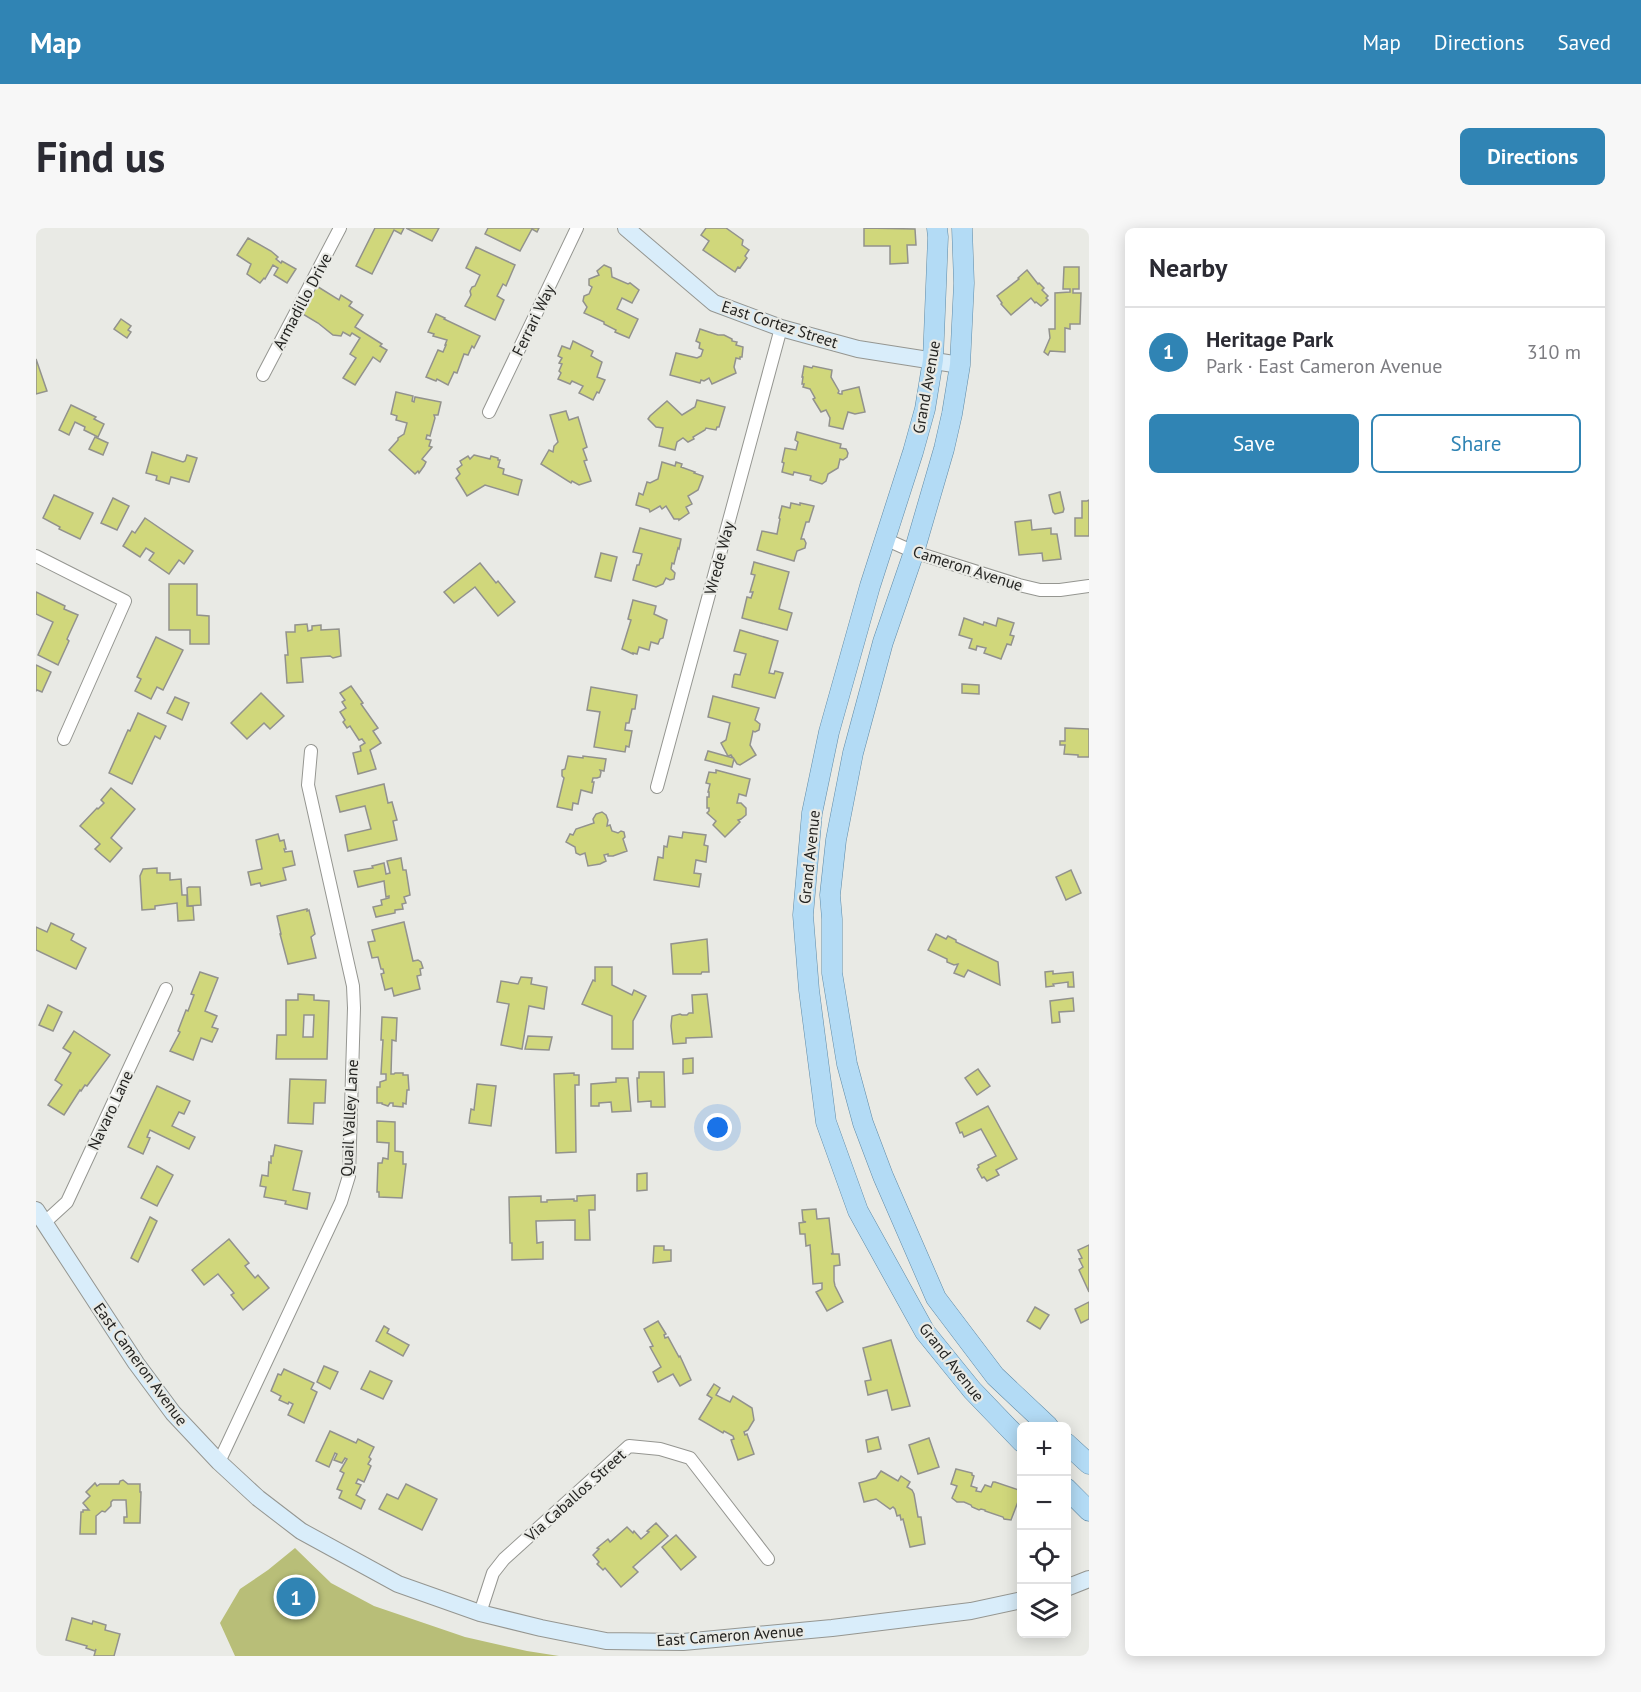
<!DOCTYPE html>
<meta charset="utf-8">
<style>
body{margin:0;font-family:"PT Sans",sans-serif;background:#f7f7f7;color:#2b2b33}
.controls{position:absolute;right:18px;bottom:18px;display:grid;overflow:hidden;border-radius:9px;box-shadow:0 3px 15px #0003}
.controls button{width:54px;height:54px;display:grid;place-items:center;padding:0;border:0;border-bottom:2px solid #e1e1e2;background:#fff;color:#2b2b33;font:30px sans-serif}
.you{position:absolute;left:682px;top:900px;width:21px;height:21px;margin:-15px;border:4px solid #fff;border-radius:50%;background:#1a73e8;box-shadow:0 0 0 9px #1a73e833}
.badge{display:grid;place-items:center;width:39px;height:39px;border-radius:50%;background:#3084b4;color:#fff;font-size:20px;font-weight:700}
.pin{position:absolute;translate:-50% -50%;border:3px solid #fff;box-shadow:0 2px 6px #0006}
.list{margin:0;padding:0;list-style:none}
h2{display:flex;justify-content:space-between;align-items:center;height:78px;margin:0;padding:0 24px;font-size:26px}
h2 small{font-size:20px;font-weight:400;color:#7c7c81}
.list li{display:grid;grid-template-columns:39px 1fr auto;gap:18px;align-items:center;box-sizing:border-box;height:90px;padding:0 24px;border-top:2px solid #e1e1e2}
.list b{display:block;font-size:22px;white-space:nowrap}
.list p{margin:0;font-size:20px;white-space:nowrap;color:#7c7c81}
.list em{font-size:20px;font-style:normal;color:#7c7c81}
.actions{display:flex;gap:12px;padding:18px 24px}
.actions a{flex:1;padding:14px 0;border:2px solid #3084b4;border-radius:9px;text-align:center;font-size:21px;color:#3084b4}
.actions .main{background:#3084b4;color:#fff}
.icon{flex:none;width:33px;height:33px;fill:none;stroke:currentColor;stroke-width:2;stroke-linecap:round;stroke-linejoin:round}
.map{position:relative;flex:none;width:1053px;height:1428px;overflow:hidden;border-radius:9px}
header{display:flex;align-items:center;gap:36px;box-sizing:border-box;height:84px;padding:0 30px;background:#3084b4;color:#fff}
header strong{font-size:28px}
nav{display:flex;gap:33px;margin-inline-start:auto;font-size:21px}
.intro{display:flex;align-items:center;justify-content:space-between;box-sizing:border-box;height:144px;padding:0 36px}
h1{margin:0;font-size:42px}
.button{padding:15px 27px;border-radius:9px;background:#3084b4;color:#fff;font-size:21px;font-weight:700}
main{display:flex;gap:36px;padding:0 36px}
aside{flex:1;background:#fff;border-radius:9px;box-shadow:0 3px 15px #0003}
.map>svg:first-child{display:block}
.green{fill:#b8be78}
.building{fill:#d0d77b;stroke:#92928d;stroke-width:1.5;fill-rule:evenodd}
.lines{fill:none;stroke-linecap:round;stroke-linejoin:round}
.street-casing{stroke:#959691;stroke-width:14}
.secondary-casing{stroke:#959691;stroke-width:18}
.primary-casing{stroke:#608ba7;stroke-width:21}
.street{stroke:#fff;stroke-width:12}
.secondary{stroke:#d9edfa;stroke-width:16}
.primary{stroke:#b3dbf5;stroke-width:20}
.labels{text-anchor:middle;stroke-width:4.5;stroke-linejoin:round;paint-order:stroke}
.street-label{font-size:16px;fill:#242422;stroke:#e9eae5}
</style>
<header>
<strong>Map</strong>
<nav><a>Map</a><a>Directions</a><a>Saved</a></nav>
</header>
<div class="intro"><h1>Find us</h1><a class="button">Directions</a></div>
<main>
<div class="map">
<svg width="1053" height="1428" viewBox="0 0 1053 1428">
<rect width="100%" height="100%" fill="#e9eae5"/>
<path class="green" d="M259,1320L295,1355L338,1378L429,1409L491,1423L523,1428H199L184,1395L204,1361L232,1342Z"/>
<g class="building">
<path d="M339,0H368L365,6L358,2L336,46L320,38Z"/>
<path d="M370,0H403L396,13Z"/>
<path d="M452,0H503L501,4L496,1L484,23L449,6Z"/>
<path d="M670,0H690L707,12L706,17L713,22L709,28L711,30L704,40L702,39L699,44L667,22L673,13L665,7Z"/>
<path d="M828,0L879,1L880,17H871L872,35L854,36V18H828Z"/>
<path d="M212,10L235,23L242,29L240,31L245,35L246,33L260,41L251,55L238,47L242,40L237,37L229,51L228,50L224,55L211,46L215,36L201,27Z"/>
<path d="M440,19L479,37L470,58L467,56L461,68L468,72L459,92L429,78L435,67L434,63L436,59L439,58L444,47L430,40Z"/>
<path d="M568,37L575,40L576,49L592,56L594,55L603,62L596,75L586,70L581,81L602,91L593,110L579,104L580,102L568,96V94L548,85L551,79L547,73L548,68L553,66L556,59L553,57V51L563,47L561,43Z"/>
<path d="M1028,39H1043V61H1037V65H1045L1044,96H1034V101L1029,100V124L1014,123L1012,127L1008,124L1014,110L1013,101H1019V65L1034,64V61H1027Z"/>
<path d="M991,42L1002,56L1003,55L1008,60L1006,62L1012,68L1010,70L1012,72L1005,78L1000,74L999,75L995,70L975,87L965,76L966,75L961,68L983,51L982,50Z"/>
<path d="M279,57L303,72L305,67L316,74L313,78L327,87L319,99L346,116L344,118L351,122L344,134L337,129L319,157L307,150L320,130L314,126L324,110L316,105L314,108L307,104L305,108L297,107L282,95L265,85Z"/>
<path d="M400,86L409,90L408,91L444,108L438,120L436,118L432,127L428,126L421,145L418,144L412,157L401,151L400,153L390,149L402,122L407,124L410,117H409L411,112L397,108L398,106L392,104Z"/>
<path d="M85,91L95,98L92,102L95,104L91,110L78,101Z"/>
<path d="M664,101L682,107H688L696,111V113L701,114L700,117L707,119L706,129H704V131L700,130L698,139L700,145L676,156L673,150L668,153L665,152L664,155L634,147L640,125L661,130L665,128L667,122L663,120L664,115L660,113Z"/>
<path d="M537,113L557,123L555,128L566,134L561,149L569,152L563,165L561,164L557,172L543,165L547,158L536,153L534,156L522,151L525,145L523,143L526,136L523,135L526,130L522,128L526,118L534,121Z"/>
<path d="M0,131L11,163L0,166Z"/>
<path d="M768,138L776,140L777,138L796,142L795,149L803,163L802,165L804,166H806V163L823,159L829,184L819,186L812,184L807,201L793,198L794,190L790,182L785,184L777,171L779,170L774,161L767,159L768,156H766L767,149H766Z"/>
<path d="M360,164L377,168L376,173L378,174L379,169L405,174L402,187H398L399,190L394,208L391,207L390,211L395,212L393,218L396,219L386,231L390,234L388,238L383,245L382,243L379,246L353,222L362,212V210L368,206L371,195L360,192L361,188L355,186Z"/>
<path d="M661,172L689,179L683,199H681L680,202L670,200L669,202L657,209L658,211L652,214L647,210L641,214L639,222L623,218L627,200L620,199L612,191L614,188L631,173L646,187L659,179Z"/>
<path d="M35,177L60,189L58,191L68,196L62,209L48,202L49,199L39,194L33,207L23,202Z"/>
<path d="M530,183L533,192L542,189L551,219L547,221L551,232L548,233L555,253L543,257L536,253L535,255L505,236L513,222L517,224L518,218L522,214L514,187Z"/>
<path d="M761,204L805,216L804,220L810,221L812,225L811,229L807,232L804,231L802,240L792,246L790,253L786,256L774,252L775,248L758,244L757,247L746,244L748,235L746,234L749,220L760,222L762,214L759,212Z"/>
<path d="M59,209L72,215L67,227L53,221Z"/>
<path d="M116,224L147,234L149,233L151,227L161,230L153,254L135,249L133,256L120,252L121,248L110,245Z"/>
<path d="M438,227L454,231L455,228L462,230V232H464L462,239L468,241L467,246L486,252L482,267L449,257L431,268L420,250L424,246L421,241L426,237L424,233L432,228L434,231Z"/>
<path d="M626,234L639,238L640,234L646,236L645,239L659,244L658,245L667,248V249L662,262L652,268L656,276L650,279L653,285L643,292V291H638L630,278L626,281L624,278L614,284L613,281L600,277L603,265L607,267L611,254L614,255L622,251Z"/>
<path d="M1024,264L1028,281L1027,284L1019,286L1017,284L1013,267Z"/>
<path d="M18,267L57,285L44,311L23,301L24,299L7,290Z"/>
<path d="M77,270L93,278L81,302L65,295Z"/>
<path d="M1053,272V308H1039V290H1046V273H1051Z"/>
<path d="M755,275L764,277V275L778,278L773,294H770L765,311H768L770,315L769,320L761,323L758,333L721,322L726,303L741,306L744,291L743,290L746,278L754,280Z"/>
<path d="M109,290L157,323L148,336L143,332L133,346L113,332L118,325L110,320L104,329L87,318L96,303L99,305Z"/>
<path d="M995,292L996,302L1015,300V306H1021L1025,331L1007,333L1006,325L983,327L979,294Z"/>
<path d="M604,300L645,311L643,321L642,320L638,336L636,335L635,341L639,345L638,351L634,352L630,350L627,356L620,359L597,352L601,337H603L606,326L597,324Z"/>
<path d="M565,325L581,329L575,353L559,349Z"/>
<path d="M718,334L753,344L743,381L756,385L751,402L706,390L711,369L715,370L717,364H714L719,347L715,346Z"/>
<path d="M444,335L460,355L462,353L479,374L462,388L439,359L418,375L408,364Z"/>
<path d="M133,356H161V387L173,388V416H154V402H133Z"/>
<path d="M0,364L29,378L28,381L42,387L31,411L33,413L22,437L2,427L17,394L0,386Z"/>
<path d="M597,372L620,378L618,386L631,392L627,410L624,411L622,416L615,414L613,422L603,419L601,426L597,425V426L586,421L595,392L592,391Z"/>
<path d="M928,390L947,397L948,394L960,398L962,390L978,395L974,407L978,408L975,417L971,416L965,431L948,425L950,420L941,418L940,422L933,420L936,411L923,407Z"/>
<path d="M271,396L272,403L276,402V398L285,397V402L303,401L305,428L297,430L294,428L265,430L267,454L251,455L249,427H252L250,404H259V397Z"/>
<path d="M704,402L742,413L733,445L738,446L739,443L747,445L739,470L696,459L698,447L699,446L704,447L710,426L698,423Z"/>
<path d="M120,409L147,422L127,462L121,459L115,471L99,463L105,451L101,449Z"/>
<path d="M0,437L15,444L6,464L1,462L0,463Z"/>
<path d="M926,456L943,457V466L926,465Z"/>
<path d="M315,458L327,475L325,476L342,500L337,503L345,515L334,522L340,541L322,546L317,525L325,523L324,518L329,515L326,511L323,512L314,498L311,500L307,494L309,492L304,484L310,480L306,474L309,472L304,465Z"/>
<path d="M555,459L601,467L599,481H596L593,495H590L589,502L596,503L593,519L590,518L589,524L558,519L564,484L551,482Z"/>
<path d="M225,465L248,488L234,501L228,495L211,511L195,495Z"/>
<path d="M677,468L723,480L719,492L724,496L723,502L719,504L717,503L714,517L720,527L704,537L701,536L698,531L696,539L669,532L672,523L697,530L695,527L692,528L685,515L690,512L694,495L672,489Z"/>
<path d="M139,469L153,475L146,492L131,485Z"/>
<path d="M102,485L130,498L124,511L119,508L96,556L73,545L92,502L94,503Z"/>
<path d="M1029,500L1053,501V529H1042V527L1028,526L1029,517H1024V513H1029Z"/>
<path d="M532,528L547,530V528L570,531L568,543L564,542L565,544L564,549L561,550H557L556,554H558L556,565L545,562L542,576L537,575L536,582L521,579L528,550L526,548V542L529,541Z"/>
<path d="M680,542L714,551L710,568L703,566L701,575H705L710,580V587L705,591L702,592L704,594L689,609L677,597L680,593L671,585L673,583V580H671V569H673V564H672L674,556L670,555L673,544L680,545Z"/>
<path d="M348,556L352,575L356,574L361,592L357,593L361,612L312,623L309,607L335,601L329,578L304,584L300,568Z"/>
<path d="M75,560L99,581L75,610L86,620L74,634L59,621L64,616L44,598L61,580L62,581L68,575L65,572Z"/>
<path d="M566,584L570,587L572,592L571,598L574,597L576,603L582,605L585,603L588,604L589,609L587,611L591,623L577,628H572V626L568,627L570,633L564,636L552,638L549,625L544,627L540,625L539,619L530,614L534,606L537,607L540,601L558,595L557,591L560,586Z"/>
<path d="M647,604L670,607L668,617L672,618L670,634L660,632L658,645L665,646L663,659L618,652L622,629L627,630L628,618L631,619L633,608L646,610Z"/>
<path d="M242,606L244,613L248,612L250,621H248L249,624L256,623L259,637L247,640L250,652L225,658L224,655L215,657L212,644L226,641L220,612Z"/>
<path d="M365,630L367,642H370L374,667L368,669L370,675L366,676L367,681L359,682V685L340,689L337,679L346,677L345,672L353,670V668L350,669L348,653L322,659L318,643L337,640L336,638L348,635L350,646L354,645L351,633Z"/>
<path d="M121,640V645H134V652L145,651L146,667H151V678H157L158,692L142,693L141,675L119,678V681L106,682L104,648L107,641Z"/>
<path d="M1035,642L1045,665L1030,672L1020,649Z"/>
<path d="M153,659H164L165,677L152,678L151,660Z"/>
<path d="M271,681V683L273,682L279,706L275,709L280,730L252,736L244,706H245L241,688Z"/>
<path d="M368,694L377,733L382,732L385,734L387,740L384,741L385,747L381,748L384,761L358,768L356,760L349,762L345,746L348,745L347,741H345L342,729L336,730L332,714L339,713L336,702Z"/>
<path d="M15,695L38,706L35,712L50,720L40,741L0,722V699L11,704Z"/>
<path d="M900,706L910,711L912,708L920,712V714L962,734L964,757L932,742L928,749L918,745L922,736L918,737L911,734V731L892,722Z"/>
<path d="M671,711L673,744H666L665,746H637L635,716Z"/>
<path d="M559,739H576V757L596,767L598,762L610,768L597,793V821H576V788L546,776L557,752L559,753Z"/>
<path d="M1017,743V746L1037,744L1038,759H1032V754L1017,756L1018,758L1010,759L1009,744Z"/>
<path d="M164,744L182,750L169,783L181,788L176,799L182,801L176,814L165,810L157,832L134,823L144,804L142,803L150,782L152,783L158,767L155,766Z"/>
<path d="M485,749L496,750L495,756L511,759L508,781L493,778L486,821L465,817L473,776L461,774L465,753L482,756Z"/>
<path d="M262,766L278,767V772L293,773L291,831H240L241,807H250V772H262ZM268,787H278L277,809H267Z"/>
<path d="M671,766L676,809L650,810V815L637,816L635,798L636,788L644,786L646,787H651L653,785H657L656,767Z"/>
<path d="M1037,770L1038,783L1023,784L1024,794L1016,795L1014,773Z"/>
<path d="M12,777L26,784L17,803L3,797Z"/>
<path d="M346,789L361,790L360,813L356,812L355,846H358L359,845H367V847H372L373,862H371L370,876L367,875V879L357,878V875H354L352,878L346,876V875H341V859H344V854L350,852V846H345L347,812H345Z"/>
<path d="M38,803L74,827L51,858L49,857L45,863L44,862L28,887L12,877L26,857L19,852L35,825L27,820Z"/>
<path d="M492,808L516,809L513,822L489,821Z"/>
<path d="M657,830V845L647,846V831Z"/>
<path d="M942,841L954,858L941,867L929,850Z"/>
<path d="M603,844H628L629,879H615V873L602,874L601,850H603Z"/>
<path d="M538,845V847H543V857H539L540,924L520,925L518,846Z"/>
<path d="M580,850H592L595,883L576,884L575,874L563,875V878H555V856L580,854Z"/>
<path d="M254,851L290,852L289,875H278L277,896L252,895Z"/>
<path d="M441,856L460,858L455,898L433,895L435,881L438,882Z"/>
<path d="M121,858L154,873L148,886L143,884L136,898L159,909L153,921L114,902L111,909L114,910L107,926L92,919Z"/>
<path d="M952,878L981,931L960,942L963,947L951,953L948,949L946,950L941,941L943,939L942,937L960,928L945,901L928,909L926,904L924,905L920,895Z"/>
<path d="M341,893L359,894V923L367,924V936H370L366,970L343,969V964H341L342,935H346L347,930L352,931L353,915L341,914Z"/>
<path d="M239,917L266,923L257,962L274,965L271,981L249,976L250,973L228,969L230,959L224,958L226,947L232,948L233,934L235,935V928H237Z"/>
<path d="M121,938L137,947L121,978L105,970Z"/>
<path d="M611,945V962L601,963V946Z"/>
<path d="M559,967V982H553L554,1012H539V992L500,993L501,1015L507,1014V1031L476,1032V1015H474L473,969L505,968V974H511V972L538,971V973H541V968Z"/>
<path d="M780,981L781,991L793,990L797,1025L795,1026H803L804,1037L798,1038V1053L799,1058L807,1074L791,1083L780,1064L786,1061V1055L777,1056L774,1017L770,1018L769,1006H764L763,995L770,994L767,993L766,982Z"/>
<path d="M114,989L121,993L102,1034L95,1030Z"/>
<path d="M193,1011L213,1035L209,1038L219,1050L222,1047L233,1060L207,1082L195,1067L198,1065L182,1046L168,1057L156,1042Z"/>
<path d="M1053,1017V1064L1043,1042L1047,1039L1043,1031L1046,1030L1042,1022Z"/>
<path d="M618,1018H628V1022H635V1033L617,1035Z"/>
<path d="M1053,1074V1091L1045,1095L1039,1081Z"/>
<path d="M999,1079L1013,1087L1004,1101L991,1093Z"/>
<path d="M622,1093L630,1106L628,1107L629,1110L632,1109L643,1129L644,1128L655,1152L644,1158L637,1146L622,1154L617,1144L625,1139L614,1119L617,1118L608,1101Z"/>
<path d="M348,1098L353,1101L351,1105L373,1117L367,1128L340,1113Z"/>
<path d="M855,1112L874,1178L856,1182L851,1162L832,1167L829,1153L835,1152L827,1120Z"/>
<path d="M288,1138L302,1144L294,1161L281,1154Z"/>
<path d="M248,1141L278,1155L275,1161L281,1164L268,1195L252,1187L257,1176L253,1174L252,1176L243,1172L245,1168L235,1163L242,1146L245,1147Z"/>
<path d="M334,1143L356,1153L347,1171L325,1161Z"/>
<path d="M678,1156L684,1160L680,1167L694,1174L697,1168L716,1180L718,1192L712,1202L708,1204L709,1207L711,1206L718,1226L702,1232L695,1212L698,1211L697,1208L688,1203L687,1205L663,1191L676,1170L671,1167Z"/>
<path d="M294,1203L320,1215L322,1211L338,1219L333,1229L335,1231L332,1236L335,1238L328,1254L322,1251L320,1255L325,1257L320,1267L329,1272L325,1281L303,1270L306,1263L301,1261L308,1245L304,1243L311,1231L309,1230L306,1235L298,1232L301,1226L299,1225L293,1239L280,1233Z"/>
<path d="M842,1209L845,1221L832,1224L830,1212Z"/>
<path d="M893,1210L903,1239L882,1246L873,1217Z"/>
<path d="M920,1241L936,1245V1247L938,1248L935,1258L941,1260L940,1263L945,1264L949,1257L955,1259L957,1254H959L986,1263L975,1292L968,1291L967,1289L949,1283V1282L945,1281L943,1282L936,1279L935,1277L928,1274H921L916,1270L921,1258L915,1256Z"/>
<path d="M845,1243L862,1253L865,1248L874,1254L871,1259L876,1262L878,1266L882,1289H885L889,1316L874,1319L867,1291L865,1292L864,1287L861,1288L859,1281L857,1279L854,1281L840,1271L828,1274L823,1255L840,1250Z"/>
<path d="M87,1252L92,1256H104V1264H105L104,1295H88V1289H91L90,1272H77L75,1274V1278L69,1284L66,1283L60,1288V1306H44L45,1284H47V1282H53L47,1275L54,1268L50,1264L59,1255L61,1258L64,1256H83L84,1253Z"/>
<path d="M370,1256L401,1271L386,1302L343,1281L351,1266L362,1271Z"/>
<path d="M620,1295L632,1308L597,1339L602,1344L585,1359L569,1340L567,1342L561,1336L563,1334L557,1327L563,1321L561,1320L572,1311L574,1314L591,1299L597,1305L598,1303L605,1311L613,1304L611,1303Z"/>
<path d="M640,1307L660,1329L645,1342L626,1319Z"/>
<path d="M36,1390L56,1396L57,1393L70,1397L69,1402L84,1406L78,1428H58L60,1421L59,1423L50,1420L51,1418L30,1412Z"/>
</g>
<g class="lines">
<g class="street-casing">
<g id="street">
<path d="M227,147L304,0"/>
<path d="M453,184L541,0"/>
<path d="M849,311L878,324L983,357L1004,362H1024L1053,358"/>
<path d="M0,328L89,373L28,511"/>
<path d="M621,559L745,100"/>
<path d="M8,995L31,974L130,761"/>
<path d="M183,1234L305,974L313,948L318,780L317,758L272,557L275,523"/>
<path d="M444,1385L457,1345L468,1331L593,1218L624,1221L654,1230L732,1331"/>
</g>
</g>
<g class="secondary-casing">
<g id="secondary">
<path d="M590,0L678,75L745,100L822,121L924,137"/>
<path d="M0,982L100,1135L137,1185L183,1234L222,1270L265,1303L362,1356L444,1385L505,1400L570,1413L647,1414L796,1400L935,1383L986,1372"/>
<path d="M1030,1360L1053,1351"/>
</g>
</g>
<g class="primary-casing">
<g id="primary">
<path d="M901,0L902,9L897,132L889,181L877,224L834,358L793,504L776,585L767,687L773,762L790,894L822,983L889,1104L936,1162L986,1214"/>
<path d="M926,0L928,55L924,137L916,186L908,221L878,324L847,414L817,525L800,612L794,667L796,691V745L811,836L827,895L847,948L900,1070L959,1148L1012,1198"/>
<path d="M1030,1215L1053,1236"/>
<path d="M1030,1260L1053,1283"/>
</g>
</g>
<use href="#street" class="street"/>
<use href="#secondary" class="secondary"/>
<use href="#primary" class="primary"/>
</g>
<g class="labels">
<g class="street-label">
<text transform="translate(266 73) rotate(-62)" y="6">Armadillo Drive</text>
<text transform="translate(497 92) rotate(-64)" y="6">Ferrari Way</text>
<text transform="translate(744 96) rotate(18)" y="6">East Cortez Street</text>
<text transform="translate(890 159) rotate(-80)" y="6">Grand Avenue</text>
<text transform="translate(683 330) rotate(-75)" y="6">Wrede Way</text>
<text transform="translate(932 340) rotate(18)" y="6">Cameron Avenue</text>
<text transform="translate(773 629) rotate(-84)" y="6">Grand Avenue</text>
<text transform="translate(74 882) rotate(-65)" y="6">Navaro Lane</text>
<text transform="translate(313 890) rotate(-87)" y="6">Quail Valley Lane</text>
<text transform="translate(916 1134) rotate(52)" y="6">Grand Avenue</text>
<text transform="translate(105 1136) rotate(54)" y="6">East Cameron Avenue</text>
<text transform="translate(539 1267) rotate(-42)" y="6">Via Caballos Street</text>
<text transform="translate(694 1407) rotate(-4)" y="6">East Cameron Avenue</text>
</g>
</g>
</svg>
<div class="controls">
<button>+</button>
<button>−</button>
<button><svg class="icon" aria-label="locate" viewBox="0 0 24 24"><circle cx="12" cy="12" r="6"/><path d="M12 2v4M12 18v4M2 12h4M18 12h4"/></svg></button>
<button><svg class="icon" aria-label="layers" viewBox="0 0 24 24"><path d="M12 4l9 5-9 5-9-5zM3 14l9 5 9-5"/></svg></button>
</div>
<div class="you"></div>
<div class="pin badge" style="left:260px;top:1369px">1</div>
</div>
<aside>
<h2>Nearby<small></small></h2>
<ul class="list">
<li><span class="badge">1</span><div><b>Heritage Park</b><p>Park · East Cameron Avenue</p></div><em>310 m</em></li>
</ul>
<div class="actions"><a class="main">Save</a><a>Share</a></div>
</aside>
</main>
